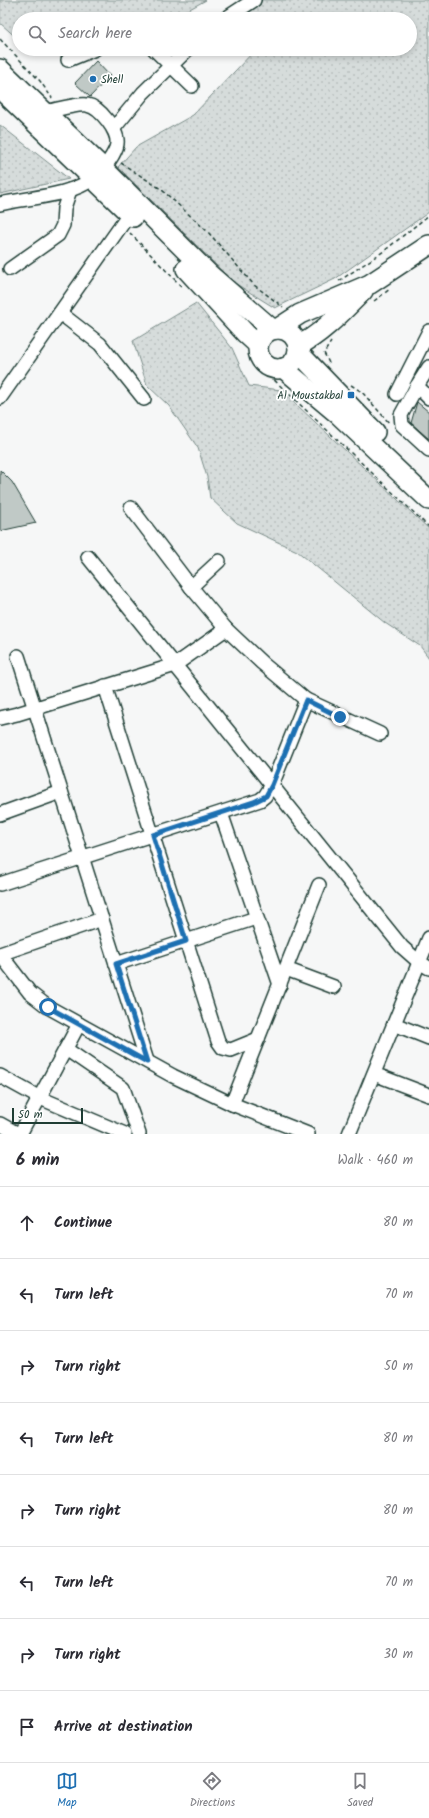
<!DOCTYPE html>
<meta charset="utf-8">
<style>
body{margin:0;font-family:Kalam,sans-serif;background:#f7f7f7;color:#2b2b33}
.scale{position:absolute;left:12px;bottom:10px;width:71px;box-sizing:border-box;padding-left:4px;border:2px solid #1f3d34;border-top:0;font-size:11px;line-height:14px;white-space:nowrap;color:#1f3d34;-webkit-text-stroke:3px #fff;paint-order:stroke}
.stop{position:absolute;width:12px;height:12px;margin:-9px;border:3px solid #1f6fb2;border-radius:50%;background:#fff}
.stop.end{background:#1f6fb2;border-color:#fff;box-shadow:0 1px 4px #0008}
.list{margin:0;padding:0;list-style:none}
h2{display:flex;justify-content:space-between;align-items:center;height:52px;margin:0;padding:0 16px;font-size:17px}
h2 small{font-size:13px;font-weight:400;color:#7c7c81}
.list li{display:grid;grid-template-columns:26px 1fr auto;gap:12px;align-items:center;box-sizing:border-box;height:72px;padding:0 16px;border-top:1px solid #e1e1e2}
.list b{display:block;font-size:15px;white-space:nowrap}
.list em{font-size:13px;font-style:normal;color:#7c7c81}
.icon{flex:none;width:22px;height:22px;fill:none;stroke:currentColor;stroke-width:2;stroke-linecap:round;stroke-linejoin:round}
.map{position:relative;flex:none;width:429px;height:1134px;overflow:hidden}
.search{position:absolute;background:#fff;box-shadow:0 2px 6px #0003;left:12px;right:12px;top:12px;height:44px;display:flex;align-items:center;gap:10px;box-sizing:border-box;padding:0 14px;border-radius:22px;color:#7c7c81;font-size:15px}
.sheet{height:628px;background:#fff}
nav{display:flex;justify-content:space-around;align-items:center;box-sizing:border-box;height:56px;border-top:1px solid #e1e1e2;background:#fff;font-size:11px;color:#7c7c81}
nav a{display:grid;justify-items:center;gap:2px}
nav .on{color:#1f6fb2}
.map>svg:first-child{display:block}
.grass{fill:url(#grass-dots);stroke:#7a8c88}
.building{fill:#c0c9c6;stroke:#1f3d34}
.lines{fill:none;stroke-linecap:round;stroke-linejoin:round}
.minor-casing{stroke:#1f3d34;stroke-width:16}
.highway-casing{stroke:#1f3d34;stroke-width:22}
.path{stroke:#1f3d34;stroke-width:1.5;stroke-dasharray:4 3;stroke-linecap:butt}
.minor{stroke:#fff;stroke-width:13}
.highway{stroke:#fff;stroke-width:19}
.route{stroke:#1f6fb2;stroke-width:5}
.poi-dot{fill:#1f6fb2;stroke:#fff;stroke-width:1.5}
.labels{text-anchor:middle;stroke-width:3.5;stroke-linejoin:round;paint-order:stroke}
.poi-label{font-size:11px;fill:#1f3d34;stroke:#fff;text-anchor:start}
</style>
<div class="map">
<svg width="429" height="1134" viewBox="0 0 429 1134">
<defs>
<pattern id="grass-dots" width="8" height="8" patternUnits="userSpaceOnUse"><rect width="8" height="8" fill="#d6dcdb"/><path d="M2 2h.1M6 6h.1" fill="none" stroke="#b7bebd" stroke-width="1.8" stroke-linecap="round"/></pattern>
</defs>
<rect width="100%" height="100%" fill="#f6f7f7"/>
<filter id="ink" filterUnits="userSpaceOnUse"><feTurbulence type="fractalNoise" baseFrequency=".025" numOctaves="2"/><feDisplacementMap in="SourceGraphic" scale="8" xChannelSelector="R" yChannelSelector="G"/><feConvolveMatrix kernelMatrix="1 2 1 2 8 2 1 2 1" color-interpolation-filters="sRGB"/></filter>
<g filter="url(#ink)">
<g class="grass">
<path d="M0,0H206L177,16L165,19H19V40L0,23Z"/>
<path d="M243,0H429V212L335,279L275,308L233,282L118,167L136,147L193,115L256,49H410V19H250Z"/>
<path d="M0,125L69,179L0,194Z"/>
<path d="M196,303L232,348L249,386L281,390L429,529V658L420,646L385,623L297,551L237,523L210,498L207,477L198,448L169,406L147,385L133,341Z"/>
</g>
<g class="building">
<path d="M96,61L110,76L90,97L75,83Z"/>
<path d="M417,402L429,412V439L411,423Z"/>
<path d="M0,470L12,482L36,523L0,531Z"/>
</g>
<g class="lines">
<g class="minor-casing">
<g id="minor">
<path d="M225,19L254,0"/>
<path d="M154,49L192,86"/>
<path d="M68,60L95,49"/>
<path d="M45,112C56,110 78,103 87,105C100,107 119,132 117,144C116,153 108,161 104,169"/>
<path d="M114,128L143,93L188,49"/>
<path d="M0,204C30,197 68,197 94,178"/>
<path d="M10,269L58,235L63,225L64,208L70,190"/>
<path d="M60,313L100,344L144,399"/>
<path d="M429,367L417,386L429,398"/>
<path d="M417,386L401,415L402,425L429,450"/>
<path d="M397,394L429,331"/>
<path d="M0,398L130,213"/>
<path d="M131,508L191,587L226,629L262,663L306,700L380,734"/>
<path d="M88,557L402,947L419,962L429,968"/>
<path d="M191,587L219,561"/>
<path d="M18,656L147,1061"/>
<path d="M105,686L218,1041L223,1048L231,1050L258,1039"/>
<path d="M0,718L17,714L175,665L226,629"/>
<path d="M221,813L280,985"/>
<path d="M0,814L61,792"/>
<path d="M0,884L260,800L265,796L272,785L306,700"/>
<path d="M0,954L30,993L48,1007L173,1076L232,1104L308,1134"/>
<path d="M0,954L102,919"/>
<path d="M116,964L256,918"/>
<path d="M286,969L334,987"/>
<path d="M394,1024L429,1038"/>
<path d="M66,1049L123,1088L139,1134"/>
<path d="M374,1074L429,1095"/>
<path d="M0,1076L40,1098L125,1134"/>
<path d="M232,1104L319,885"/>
<path d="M0,1124L18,1134"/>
<path d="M20,1134L79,1024"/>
<path d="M349,1134L429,938"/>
</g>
</g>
<g class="highway-casing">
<g id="highway">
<path d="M0,69L104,169L210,275L272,329"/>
<path d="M0,89L133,217"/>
<path d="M186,269L246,334L258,345"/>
<path d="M277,329L300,314L370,284L429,245"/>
<circle cx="278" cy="349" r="20"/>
<path d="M298,346C323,333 343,311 363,291"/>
<path d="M298,352L375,432"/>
<path d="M283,368L339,415L429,500"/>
</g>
</g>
<g class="path">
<path d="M0,39L40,81L52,98"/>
<path d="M121,163L161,189L208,232L254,285L283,307"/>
<path d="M130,233L181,286"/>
<path d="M339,281L384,251L429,215"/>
<path d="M374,301L390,289"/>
<path d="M249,356L429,527"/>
<path d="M329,363L324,353L331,342"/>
<path d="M351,385L362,392L390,424"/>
</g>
<use href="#minor" class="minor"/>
<use href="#highway" class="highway"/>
</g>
</g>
<g class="lines" filter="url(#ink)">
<path class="route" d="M48,1007L147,1062L116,964L186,941L153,835L254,802L266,796L272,785L306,700L340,717"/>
</g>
<g class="poi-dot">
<circle cx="93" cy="79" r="4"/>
<rect x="347" y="391" width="8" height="8" rx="2"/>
</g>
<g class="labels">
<g class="poi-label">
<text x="101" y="83">Shell</text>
<text x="343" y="399" text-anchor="end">Al Moustakbal</text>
</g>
</g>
</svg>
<div class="scale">50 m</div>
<div class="stop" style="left:48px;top:1007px"></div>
<div class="stop end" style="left:340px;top:717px"></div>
<div class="search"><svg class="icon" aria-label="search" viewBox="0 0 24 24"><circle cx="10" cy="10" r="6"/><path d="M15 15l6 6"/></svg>Search here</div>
</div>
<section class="sheet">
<h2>6 min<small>Walk · 460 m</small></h2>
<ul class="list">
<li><svg class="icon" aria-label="ahead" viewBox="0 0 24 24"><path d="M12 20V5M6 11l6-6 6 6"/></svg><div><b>Continue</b></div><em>80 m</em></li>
<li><svg class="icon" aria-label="left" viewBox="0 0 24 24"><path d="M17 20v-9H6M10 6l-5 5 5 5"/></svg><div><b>Turn left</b></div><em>70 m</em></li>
<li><svg class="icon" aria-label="right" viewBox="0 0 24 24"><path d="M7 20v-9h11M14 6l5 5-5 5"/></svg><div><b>Turn right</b></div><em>50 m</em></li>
<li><svg class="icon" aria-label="left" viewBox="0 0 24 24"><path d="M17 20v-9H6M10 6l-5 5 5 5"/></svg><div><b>Turn left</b></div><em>80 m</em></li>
<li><svg class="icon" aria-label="right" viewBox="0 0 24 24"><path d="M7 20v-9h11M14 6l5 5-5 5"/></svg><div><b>Turn right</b></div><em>80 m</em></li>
<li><svg class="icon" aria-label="left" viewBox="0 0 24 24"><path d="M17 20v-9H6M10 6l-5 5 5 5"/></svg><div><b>Turn left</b></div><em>70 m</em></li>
<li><svg class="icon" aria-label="right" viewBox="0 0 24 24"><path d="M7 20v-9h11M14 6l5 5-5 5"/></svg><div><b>Turn right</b></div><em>30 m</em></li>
<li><svg class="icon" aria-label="arrive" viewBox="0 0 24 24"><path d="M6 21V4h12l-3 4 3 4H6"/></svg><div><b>Arrive at destination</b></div></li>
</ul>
</section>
<nav>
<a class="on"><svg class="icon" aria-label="map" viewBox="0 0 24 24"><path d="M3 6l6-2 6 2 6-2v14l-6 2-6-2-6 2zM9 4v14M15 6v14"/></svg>Map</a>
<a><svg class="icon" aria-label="directions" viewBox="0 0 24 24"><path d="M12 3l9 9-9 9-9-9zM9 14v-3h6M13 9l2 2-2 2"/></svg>Directions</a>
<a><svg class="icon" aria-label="saved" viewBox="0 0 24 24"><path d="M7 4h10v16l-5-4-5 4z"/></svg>Saved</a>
</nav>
